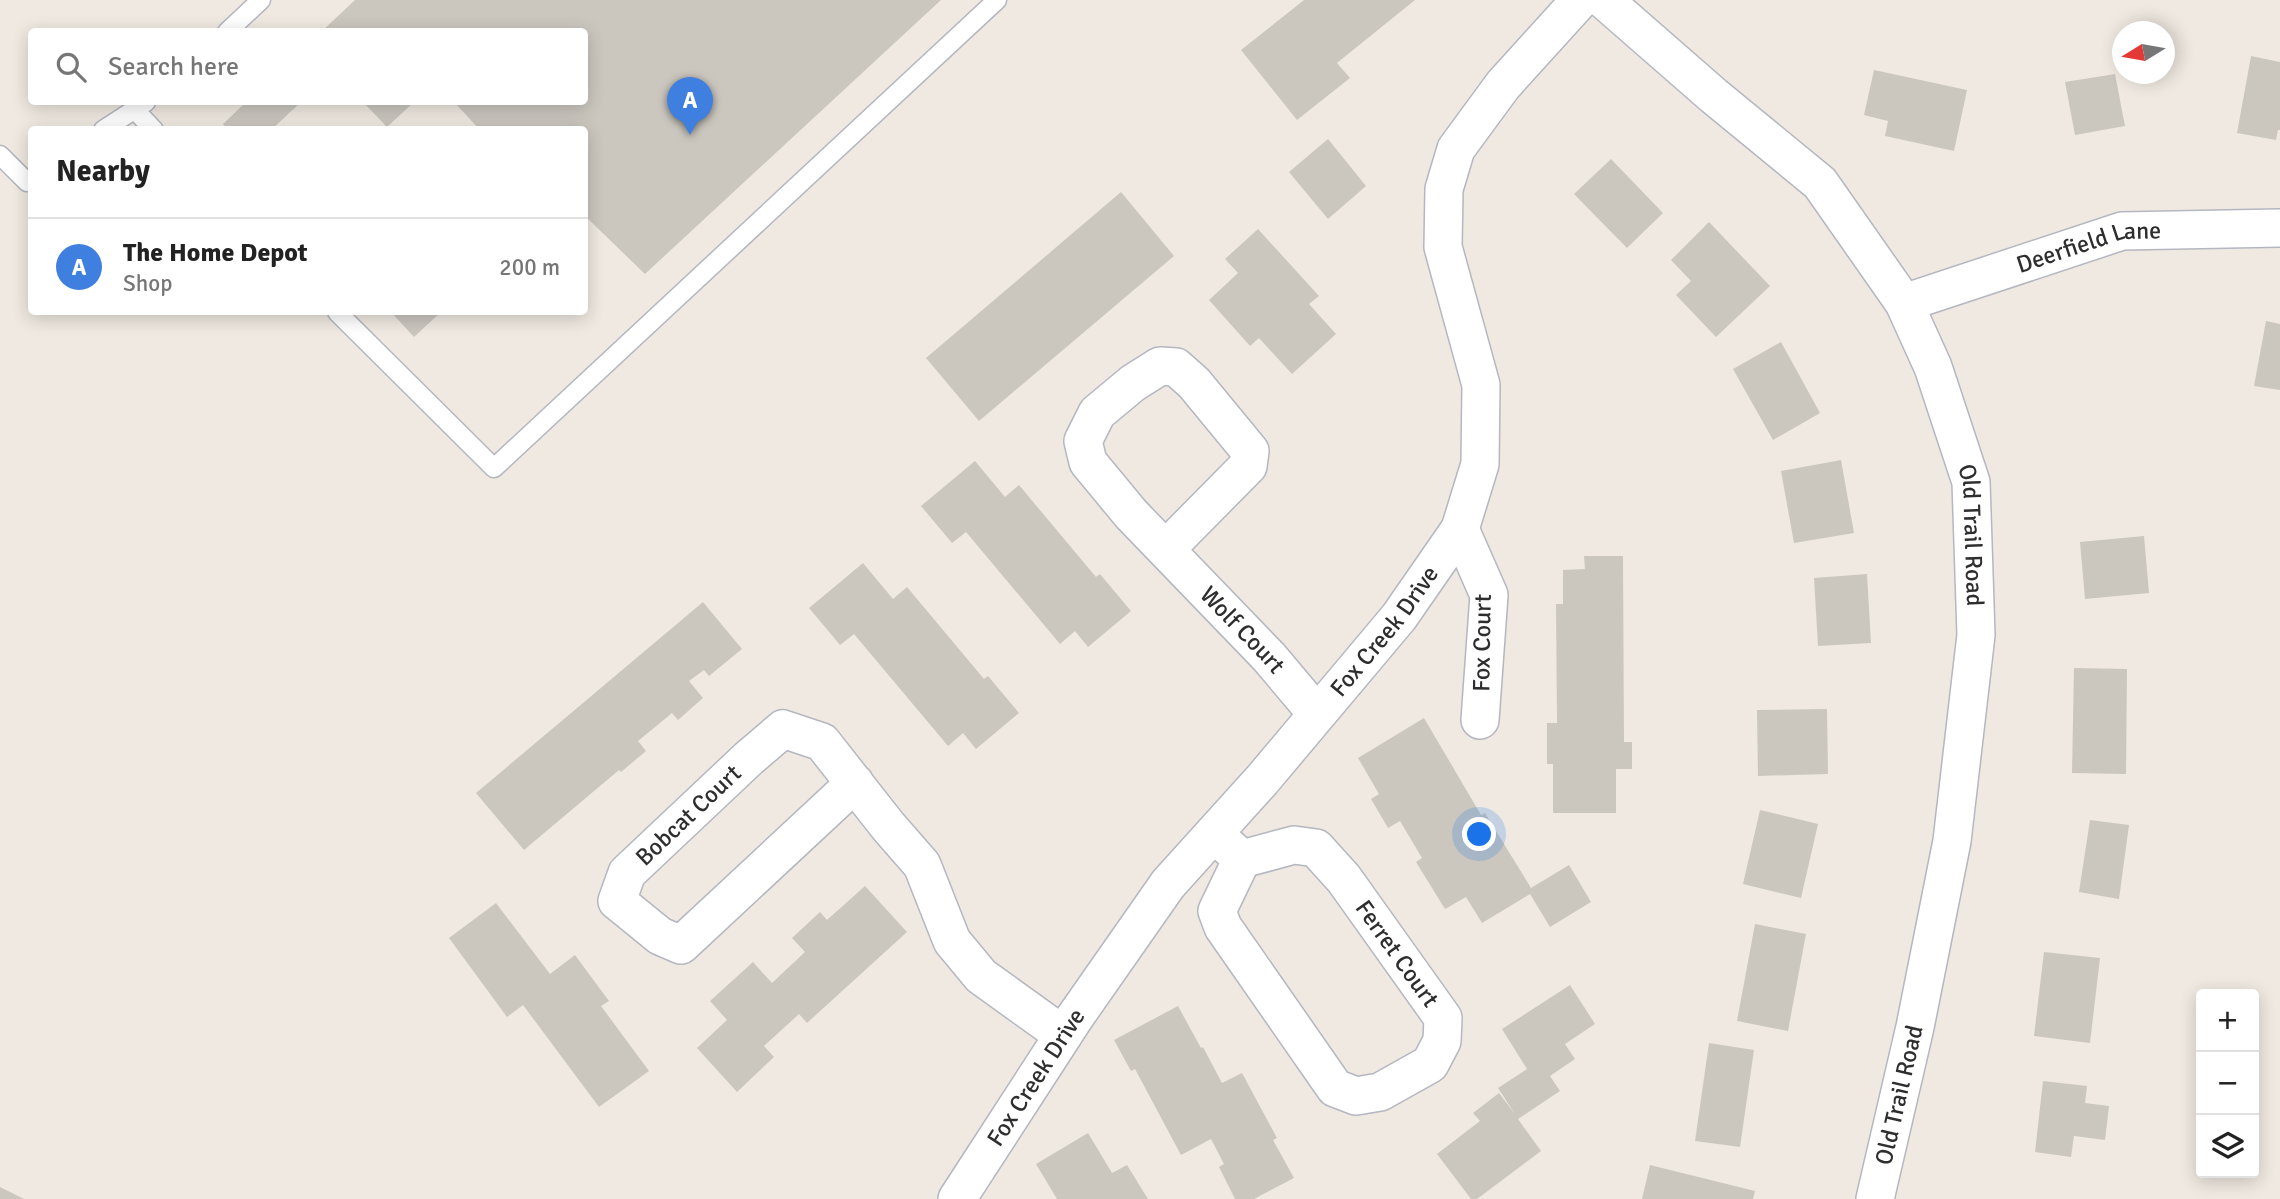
<!DOCTYPE html>
<meta charset="utf-8">
<style>
body{margin:0;font-family:Signika,sans-serif;background:#f6f6f6;color:#222}
.controls{position:absolute;right:21px;bottom:21px;display:grid;overflow:hidden;border-radius:7px;box-shadow:0 4px 18px #0003}
.controls button{width:63px;height:63px;display:grid;place-items:center;padding:0;border:0;border-bottom:2px solid #e0e0e0;background:#fff;color:#222;font:35px sans-serif}
.compass{position:absolute;left:2112px;top:21px;width:63px;height:63px;border-radius:50%;background:#fff;box-shadow:0 4px 18px #0003;rotate:259deg}
.you{position:absolute;left:1480px;top:835px;width:24px;height:24px;margin:-18px;border:5px solid #fff;border-radius:50%;background:#1a73e8;box-shadow:0 0 0 10px #1a73e833}
.badge{display:grid;place-items:center;width:46px;height:46px;border-radius:50%;background:#111827;color:#fff;font-size:23px;font-weight:700}
.pin{position:absolute;translate:-50% -58px;filter:drop-shadow(0 2px 4px #0008)}
.pin::after{content:'';position:absolute;top:37px;width:24px;height:21px;background:inherit;clip-path:polygon(0 0,100% 0,50% 100%)}
.list{margin:0;padding:0;list-style:none}
h2{display:flex;justify-content:space-between;align-items:center;height:91px;margin:0;padding:0 28px;font-size:30px}
h2 small{font-size:23px;font-weight:400;color:#767676}
.list li{display:grid;grid-template-columns:46px 1fr auto;gap:21px;align-items:center;box-sizing:border-box;height:98px;padding:0 28px;border-top:2px solid #e0e0e0}
.list b{display:block;font-size:26px;white-space:nowrap}
.list p{margin:0;font-size:23px;white-space:nowrap;color:#767676}
.list em{font-size:23px;font-style:normal;color:#767676}
.icon{flex:none;width:38px;height:38px;fill:none;stroke:currentColor;stroke-width:2;stroke-linecap:round;stroke-linejoin:round}
.map{position:relative;flex:none;width:2280px;height:1199px;overflow:hidden}
.search{position:absolute;background:#fff;box-shadow:0 4px 18px #0003;left:28px;top:28px;width:560px;height:77px;display:flex;align-items:center;gap:18px;box-sizing:border-box;padding:0 24px;border-radius:7px;color:#767676;font-size:26px}
.panel{position:absolute;background:#fff;box-shadow:0 4px 18px #0003;left:28px;top:126px;width:560px;height:189px;border-radius:7px}
.map>svg:first-child{display:block}
.building{fill:#cbc7bf}
.lines{fill:none;stroke-linecap:round;stroke-linejoin:round}
.service-casing{stroke:#b4b7c1;stroke-width:21}
.minor-casing{stroke:#b4b7c1;stroke-width:40}
.service{stroke:#fff;stroke-width:18}
.minor{stroke:#fff;stroke-width:37}
.labels{text-anchor:middle;stroke-width:5;stroke-linejoin:round;paint-order:stroke}
.street-label{font-size:24px;fill:#2e2e2e;stroke:#fff}
</style>
<div class="map">
<svg width="2280" height="1199" viewBox="0 0 2280 1199">
<rect width="100%" height="100%" fill="#efe9e1"/>
<g class="building">
<path d="M355,0H941L645,274L584,215V130H480L454,102H584V32H321Z"/>
<path d="M1304,0H1415L1337,63L1350,78L1297,120L1241,50Z"/>
<path d="M2251,56L2280,62V130H2278L2276,140L2237,133Z"/>
<path d="M1874,70L1967,90L1954,151L1885,136L1888,121L1864,115Z"/>
<path d="M2115,74L2125,126L2075,135L2065,82Z"/>
<path d="M246,102H301L271,130H228L223,124Z"/>
<path d="M363,102H414L387,127Z"/>
<path d="M1328,139L1366,186L1328,219L1289,172Z"/>
<path d="M1611,159L1663,213L1627,248L1574,194Z"/>
<path d="M1121,192L1174,256L979,421L926,358Z"/>
<path d="M1709,222L1770,286L1716,337L1676,295L1691,281L1671,260Z"/>
<path d="M1258,229L1319,296L1309,304L1336,334L1292,374L1259,338L1250,346L1209,300L1238,273L1225,259Z"/>
<path d="M391,312H441L414,337Z"/>
<path d="M2266,321L2280,324V390L2254,386Z"/>
<path d="M1781,342L1820,413L1773,440L1733,369Z"/>
<path d="M1841,460L1854,533L1794,543L1781,471Z"/>
<path d="M975,461L1005,497L1019,485L1096,577L1100,574L1131,611L1088,647L1075,631L1060,644L966,532L952,543L921,506Z"/>
<path d="M2144,536L2149,593L2085,599L2080,542Z"/>
<path d="M1584,556H1623L1624,742H1632V769H1616V813H1553V764H1547V723H1557L1556,604H1563V570L1585,569Z"/>
<path d="M863,563L893,599L907,587L984,679L988,676L1019,713L976,749L963,733L948,746L854,634L840,645L809,608Z"/>
<path d="M1867,574L1871,643L1818,646L1814,578Z"/>
<path d="M703,602L742,649L709,676L704,670L689,681L703,698L678,720L672,713L638,741L646,751L621,772L619,770L524,850L476,793Z"/>
<path d="M2074,668L2127,669L2126,774L2072,773Z"/>
<path d="M1827,709L1828,774L1758,776L1757,710Z"/>
<path d="M1424,718L1481,815L1485,813L1531,888L1569,865L1591,902L1550,927L1530,894L1482,923L1466,897L1445,909L1416,862L1422,858L1400,821L1388,828L1371,799L1379,794L1358,758Z"/>
<path d="M1760,810L1818,824L1801,898L1743,884Z"/>
<path d="M2090,820L2129,825L2119,899L2079,892Z"/>
<path d="M865,886L907,932L807,1023L799,1014L764,1046L774,1057L737,1092L697,1048L727,1020L710,1001L753,962L772,983L805,952L792,938L820,912L827,920Z"/>
<path d="M496,903L550,974L575,955L609,1001L601,1006L649,1071L599,1107L523,1005L507,1017L449,938Z"/>
<path d="M1755,924L1806,934L1788,1031L1737,1021Z"/>
<path d="M2044,952L2100,958L2090,1043L2034,1036Z"/>
<path d="M1570,985L1595,1024L1565,1044L1575,1059L1550,1076L1560,1091L1518,1119L1541,1151L1477,1199H1471L1437,1154L1480,1121L1473,1113L1499,1093L1515,1114L1498,1088L1527,1069L1502,1029Z"/>
<path d="M1178,1006L1201,1048L1203,1047L1222,1083L1242,1073L1277,1138L1273,1140L1294,1178L1254,1199H1235L1219,1167L1224,1164L1211,1139L1181,1155L1135,1069L1131,1071L1114,1040Z"/>
<path d="M1709,1043L1754,1050L1740,1147L1695,1141Z"/>
<path d="M2043,1081L2087,1086L2085,1103L2109,1106L2105,1140L2074,1136L2071,1157L2035,1152Z"/>
<path d="M1088,1133L1112,1173L1127,1165L1148,1199H1057L1036,1164Z"/>
<path d="M1650,1165L1755,1191L1753,1199H1642Z"/>
<path d="M0,1187L24,1199H0Z"/>
</g>
<g class="lines">
<g class="service-casing">
<g id="service">
<path d="M227,32L261,0"/>
<path d="M134,109L154,130"/>
<path d="M103,130L146,102"/>
<path d="M0,155L27,182L32,179"/>
<path d="M337,312L494,468L997,0"/>
</g>
</g>
<g class="minor-casing">
<g id="minor">
<path id="s1" d="M1604,0L1714,96L1820,183L1904,303L1933,367L1971,482L1976,635L1952,841L1915,1027L1875,1199"/>
<path id="s2" d="M1904,303L2122,231L2280,228"/>
<path d="M1460,529L1489,595L1480,720"/>
<path id="s3" d="M1166,549L1248,466L1250,451L1194,383L1176,367L1160,366L1133,383L1097,413L1083,441L1088,462L1131,514L1269,657L1317,714"/>
<path id="s4" d="M855,783L681,945L660,936L617,901L627,873L749,758L783,729L822,742L888,826L922,865L952,941L981,976L1063,1035"/>
<path id="s5" d="M1214,834L1242,859L1294,845L1316,848L1344,879L1443,1018L1442,1041L1430,1064L1380,1092L1356,1096L1335,1088L1223,927L1217,911L1242,859"/>
<path id="s6" d="M957,1199L1075,1017L1168,884L1262,780L1399,617L1460,529L1480,464L1481,385L1443,247L1444,189L1456,149L1503,85L1580,0"/>
</g>
</g>
<use href="#service" class="service"/>
<use href="#minor" class="minor"/>
</g>
<g class="labels">
<g class="street-label">
<text dy="8" stroke="none"><textPath href="#s2" startOffset="194">Deerfield Lane</textPath></text>
<text dy="8" stroke="none"><textPath href="#s1" startOffset="674">Old Trail Road</textPath></text>
<text dy="8" stroke="none"><textPath href="#s3" startOffset="620">Wolf Court</textPath></text>
<text dy="8" stroke="none"><textPath href="#s6" startOffset="712">Fox Creek Drive</textPath></text>
<text transform="translate(1482 643) rotate(-89)" y="8">Fox Court</text>
<text dy="8" stroke="none"><textPath href="#s4" startOffset="430">Bobcat Court</textPath></text>
<text dy="8" stroke="none"><textPath href="#s5" startOffset="247">Ferret Court</textPath></text>
<text dy="8" stroke="none"><textPath href="#s6" startOffset="145">Fox Creek Drive</textPath></text>
<text transform="translate(1899 1095) rotate(-77)" y="8">Old Trail Road</text>
</g>
</g>
</svg>
<div class="controls">
<button>+</button>
<button>−</button>
<button><svg class="icon" aria-label="layers" viewBox="0 0 24 24"><path d="M12 4l9 5-9 5-9-5zM3 14l9 5 9-5"/></svg></button>
</div>
<svg class="compass" viewBox="-18 -18 36 36"><path d="M0-13l5 13h-10z" fill="#e53935"/><path d="M0 13l5-13h-10z" fill="#767676"/></svg>
<div class="you"></div>
<div class="pin badge" style="left:690px;top:135px;background:#3f7fe0">A</div>
<div class="search"><svg class="icon" aria-label="search" viewBox="0 0 24 24"><circle cx="10" cy="10" r="6"/><path d="M15 15l6 6"/></svg>Search here</div>
<section class="panel">
<h2>Nearby<small></small></h2>
<ul class="list">
<li><span class="badge" style="background:#3f7fe0">A</span><div><b>The Home Depot</b><p>Shop</p></div><em>200 m</em></li>
</ul>
</section>
</div>
